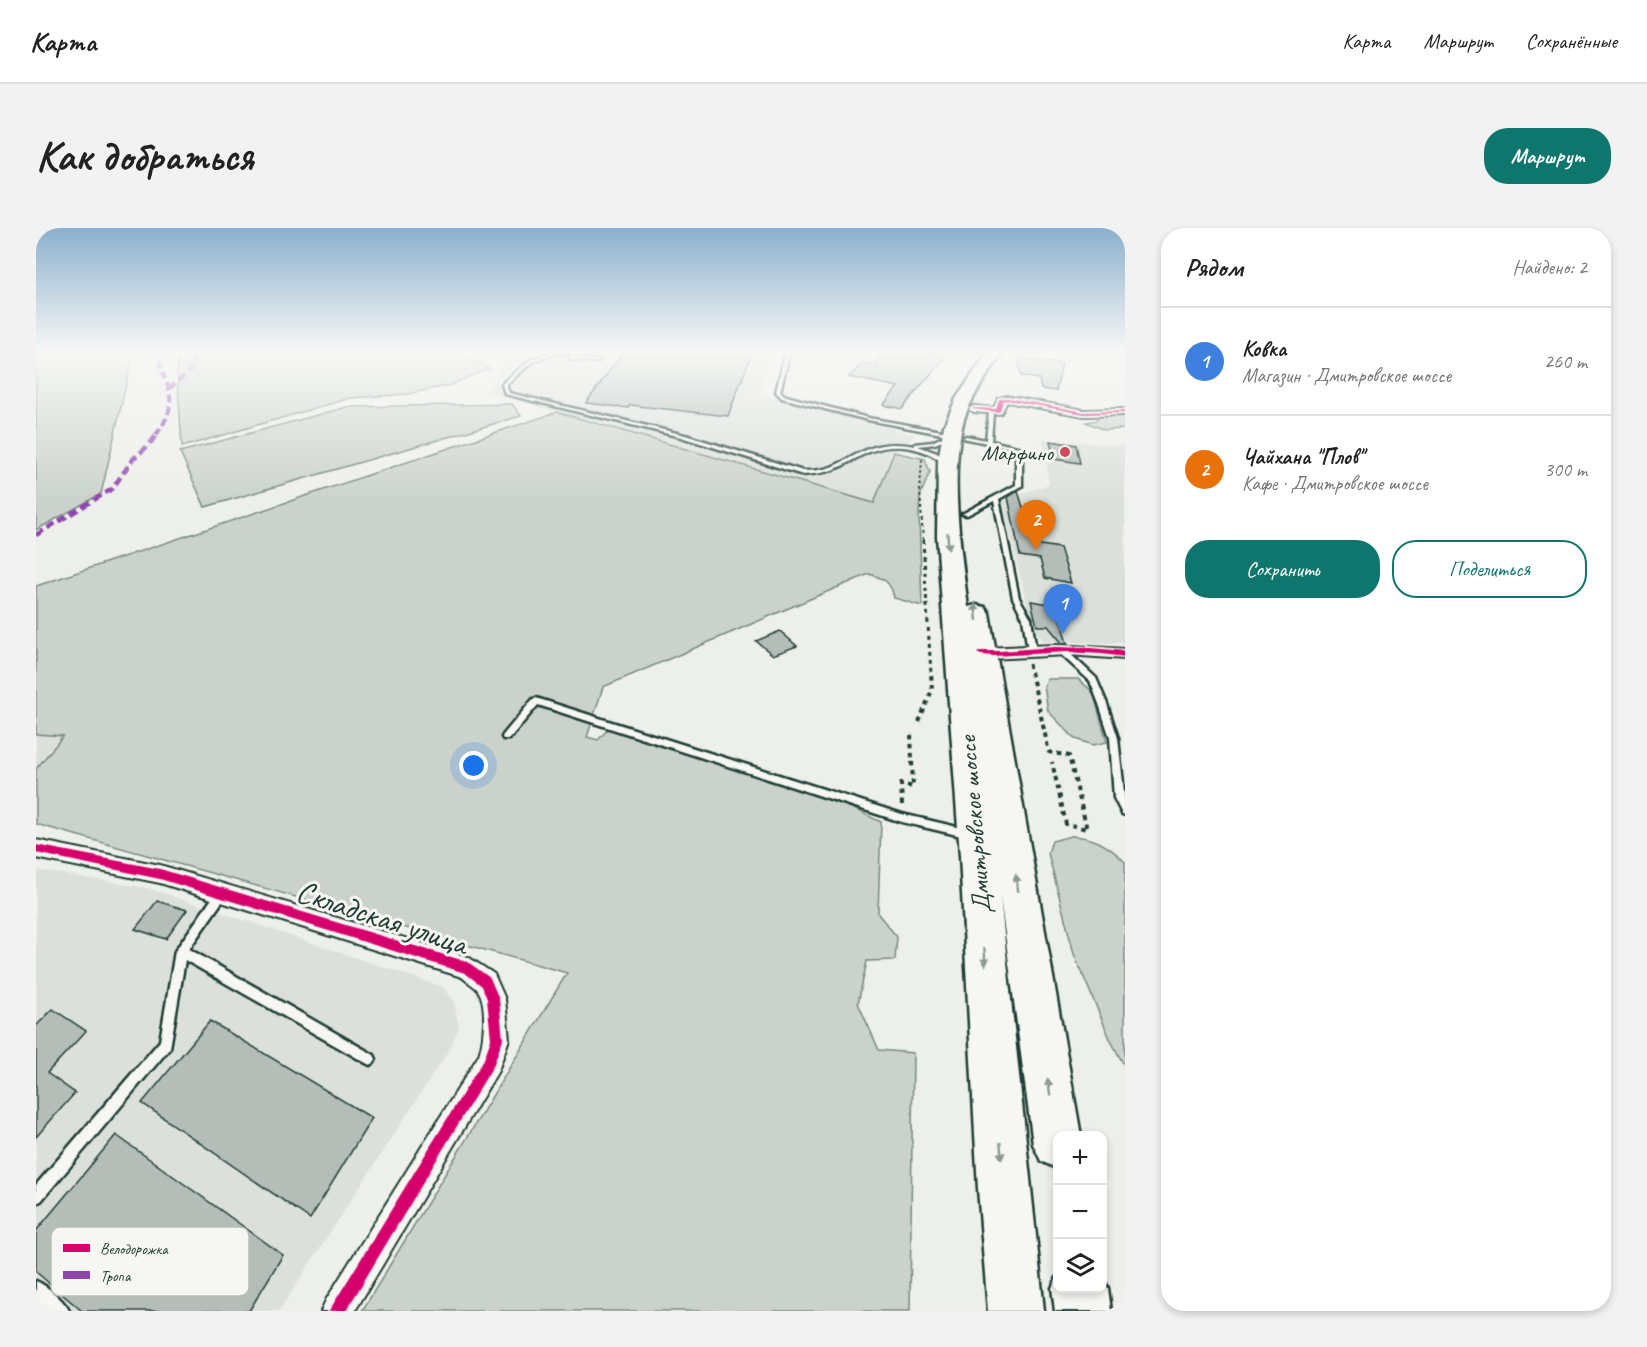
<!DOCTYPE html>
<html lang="ru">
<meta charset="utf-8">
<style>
body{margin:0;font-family:Caveat,sans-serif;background:#f2f2f2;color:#222}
.controls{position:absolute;right:18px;bottom:18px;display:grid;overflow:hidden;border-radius:12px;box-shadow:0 3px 9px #0003}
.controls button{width:54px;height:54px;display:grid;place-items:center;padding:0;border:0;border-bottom:2px solid #e0e0e0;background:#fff;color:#222;font:30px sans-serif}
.you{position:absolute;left:438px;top:538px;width:21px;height:21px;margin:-15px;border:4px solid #fff;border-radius:50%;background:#1a73e8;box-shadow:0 0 0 9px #1a73e833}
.badge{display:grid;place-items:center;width:39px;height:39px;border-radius:50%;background:#0f766e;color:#fff;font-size:20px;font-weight:700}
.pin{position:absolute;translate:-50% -50px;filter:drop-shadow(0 2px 3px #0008)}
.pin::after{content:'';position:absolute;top:32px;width:21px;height:18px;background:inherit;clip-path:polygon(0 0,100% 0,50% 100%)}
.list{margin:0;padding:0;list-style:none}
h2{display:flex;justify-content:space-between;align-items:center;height:78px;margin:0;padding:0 24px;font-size:26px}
h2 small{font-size:20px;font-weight:400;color:#767676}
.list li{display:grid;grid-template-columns:39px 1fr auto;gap:18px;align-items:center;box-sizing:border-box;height:108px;padding:0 24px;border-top:2px solid #e0e0e0}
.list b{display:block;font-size:22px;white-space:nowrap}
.list p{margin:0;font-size:20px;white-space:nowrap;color:#767676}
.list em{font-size:20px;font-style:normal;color:#767676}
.actions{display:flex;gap:12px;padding:18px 24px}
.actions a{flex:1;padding:14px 0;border:2px solid #0f766e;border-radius:24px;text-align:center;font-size:21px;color:#0f766e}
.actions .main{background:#0f766e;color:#fff}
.icon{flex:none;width:33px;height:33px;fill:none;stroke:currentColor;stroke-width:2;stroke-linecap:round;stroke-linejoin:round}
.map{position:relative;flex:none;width:1089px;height:1083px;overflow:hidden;border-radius:24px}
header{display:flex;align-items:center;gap:36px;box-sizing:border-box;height:84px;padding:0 30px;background:#fff;border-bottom:2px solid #e0e0e0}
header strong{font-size:28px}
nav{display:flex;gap:33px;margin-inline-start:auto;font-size:21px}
.intro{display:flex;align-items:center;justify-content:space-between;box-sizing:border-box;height:144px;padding:0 36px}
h1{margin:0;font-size:42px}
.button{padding:15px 27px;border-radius:24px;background:#0f766e;color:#fff;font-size:21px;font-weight:700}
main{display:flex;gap:36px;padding:0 36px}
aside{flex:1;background:#fff;border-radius:24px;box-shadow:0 3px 9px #0003}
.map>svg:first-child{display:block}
.built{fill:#dce0db}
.green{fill:#cbd2cc;stroke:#758880;stroke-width:1.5}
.building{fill:#b4bdb8;stroke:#1f3d34;stroke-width:1.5}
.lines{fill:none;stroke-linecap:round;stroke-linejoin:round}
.lane-casing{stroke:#1f3d34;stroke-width:5}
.street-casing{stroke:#1f3d34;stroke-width:4}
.highway-casing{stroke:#1f3d34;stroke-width:5}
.path-far2{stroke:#1f3d34;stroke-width:2;stroke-dasharray:3 3;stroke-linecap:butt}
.path-far1{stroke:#1f3d34;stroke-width:3;stroke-dasharray:4 4;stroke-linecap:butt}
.path{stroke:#1f3d34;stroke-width:4;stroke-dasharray:4.5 4.5;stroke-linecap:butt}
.lane{fill:#f6f6f2;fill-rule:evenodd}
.street{fill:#f6f6f2;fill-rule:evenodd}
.highway{fill:#f6f6f2;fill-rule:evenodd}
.quiet-far1{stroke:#8e44ad;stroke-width:4;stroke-dasharray:8 4;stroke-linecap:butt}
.quiet{stroke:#8e44ad;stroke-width:4.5;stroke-dasharray:9 4.5;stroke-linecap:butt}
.cycleway-casing{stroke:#f6f6f2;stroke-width:4}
.cycleway{fill:#d6006c;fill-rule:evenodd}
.oneway{fill:#8a9a93}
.poi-dot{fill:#d1495b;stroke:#f6f6f2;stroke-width:2}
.labels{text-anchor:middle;stroke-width:6;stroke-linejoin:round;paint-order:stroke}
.far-poi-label{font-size:22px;fill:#1f3d34;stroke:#f6f6f2;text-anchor:end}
.street-label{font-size:26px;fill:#1f3d34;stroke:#f6f6f2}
.near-street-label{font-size:32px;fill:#1f3d34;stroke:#f6f6f2}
.key{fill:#f6f6f2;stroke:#b6beb9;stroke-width:1.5}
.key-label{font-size:16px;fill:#1f3d34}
</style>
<header>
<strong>Карта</strong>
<nav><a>Карта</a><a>Маршрут</a><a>Сохранённые</a></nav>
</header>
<div class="intro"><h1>Как добраться</h1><a class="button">Маршрут</a></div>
<main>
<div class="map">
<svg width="1089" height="1083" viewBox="0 0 1089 1083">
<rect width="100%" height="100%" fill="#edefea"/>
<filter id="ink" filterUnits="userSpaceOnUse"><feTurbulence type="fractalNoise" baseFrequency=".0167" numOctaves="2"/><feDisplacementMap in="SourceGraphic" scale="12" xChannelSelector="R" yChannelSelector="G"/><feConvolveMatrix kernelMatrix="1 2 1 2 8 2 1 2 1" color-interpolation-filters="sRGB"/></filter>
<g filter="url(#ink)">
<g class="built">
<path d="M474,122H737L723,167L880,207L858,224L838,276L451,164Z"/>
<path d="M1007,211L1089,218V415L1009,414L997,401L966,273L1013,256Z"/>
<path d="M0,506L27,507L0,541Z"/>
<path d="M0,642L112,660L407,759L418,775L423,799L413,822L243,1083H0Z"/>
</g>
<g class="green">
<path d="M0,122H98L65,266L0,302Z"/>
<path d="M143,122H436L429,129L453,140L415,157L372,166L314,170L146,219L141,142Z"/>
<path d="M476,176L485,188L169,279L144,224L311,179Z"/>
<path d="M521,184L838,275L858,224L889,231L894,244L884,268L883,287L886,378L858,370C855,354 848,350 833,346L567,459L551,509L562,512L572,501C663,529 760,551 845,594L842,686L861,709L859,732L831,733L822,775L843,822L877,825L874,1083H326L531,745L0,596V541L27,508L0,506V358Z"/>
<path d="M1063,187H1089V201L1068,202L1050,194L1062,192L1060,188Z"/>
<path d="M1012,451H1042L1057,464L1071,514L1057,517L1039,511L1012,483L1008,458Z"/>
<path d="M1035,608C1057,608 1074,618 1089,634V839L1075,813L1038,726L1012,625L1016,613Z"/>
</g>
<g class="building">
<path d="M589,122H717L692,188L594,177L592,180L550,175Z"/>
<path d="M842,122H899L895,126L909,129L866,181L847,177L862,159L813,149L827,135L840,138Z"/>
<path d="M982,130L1026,136L1020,163L1005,161L1003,151L985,148Z"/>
<path d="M1014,213L1040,217L1044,235L1018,231Z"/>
<path d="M982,263L998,316L1024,320L1035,355L1009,350L1004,331L984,328L972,269Z"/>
<path d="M995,373L1020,377L1031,415H1026L1012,398H1001Z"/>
<path d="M744,403L761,418L737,427L720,413Z"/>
<path d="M121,673L151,682L130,711L99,701Z"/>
<path d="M17,781L50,803L11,845L39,865L0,909V798Z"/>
<path d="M174,793L336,890L274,991L106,875Z"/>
<path d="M80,907L247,1027L213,1083H46L0,1044V1003Z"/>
</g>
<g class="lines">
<g class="lane-casing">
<g id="lane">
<path d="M542,122L537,129L563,133L561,134L533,131L536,124C500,127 496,133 470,157L473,165L649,207L767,243C777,243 786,242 795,239C811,233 825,222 842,218C854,215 867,216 879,218V216L896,214L911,207L832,192L746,170L740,164L750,122H754L744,164L750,168L832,190L917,205V208L899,216L882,218L901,225L913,235L908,236C889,218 857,214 833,224C821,229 811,236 799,241C789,245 778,246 767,247L645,209L469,166L466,156C493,131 504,122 542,122Z"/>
<path d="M937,122H946L960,126L958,127Z"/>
<path d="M955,183L957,184L955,213L986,220V258L963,271L983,370L995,390L1000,423L996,425L992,423L987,390L977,370L958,273L931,287L926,286L980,257V221L927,210L930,208L950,212L953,184Z"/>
<path d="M1022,420H1028L1060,450L1071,476L1082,510L1089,573V587L1086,586L1078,570L1074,510L1063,476L1054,453L1022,424Z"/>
<path d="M500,470L866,586L934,602L937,603L939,606L937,609L934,610L866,594L502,477L473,511H467L466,509L467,507L497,471Z"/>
<path d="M186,660L190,662L191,665L190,668L153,721L338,827L340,831L338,835L334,837L330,835L149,732L134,820L5,973L0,975V957L124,813L139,723L182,662Z"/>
<path d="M0,1053C10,1057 29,1073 33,1083H13L0,1071Z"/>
</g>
</g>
<g class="street-casing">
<g id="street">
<path d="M971,168L1048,182L1089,181V187L1048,188L971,174L965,185L962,186L938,184L933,181L938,178L958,180L962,170Z"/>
<path d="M1019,417L1089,421V431L1031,427L952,431L940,429L937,425L945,420Z"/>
<path d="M0,612L124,637L432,729L458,746L469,771L473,811L462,843L319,1083H285L290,1072L443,827C448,812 452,774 441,761C437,757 430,753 426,749L124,655L0,630Z"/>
</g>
</g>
<g class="highway-casing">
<g id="highway">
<path d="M953,122H968C953,146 932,171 926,199C914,253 925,324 932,379L940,377L949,379L953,385L1045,908H1022V941L1005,933L997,916L964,668L1008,1083H952L942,961L924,628L901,308L902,233L908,198L920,171Z"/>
<path d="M1022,1047V1060H1066V1047L1072,1060L1075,1083H1019L1016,1060Z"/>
</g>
</g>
<path class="path-far2" d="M886,231L884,261L887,313"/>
<g class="path-far1">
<path d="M887,312L895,446"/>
<path d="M993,436L995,446"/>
</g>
<g class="path">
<path d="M995,444L1013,524L1033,528L1051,601L1030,596L1016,534"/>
<path d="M883,494L896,462L895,444"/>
<path d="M866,577L865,556L877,559L875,505"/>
</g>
<use href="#lane" class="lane"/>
<use href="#street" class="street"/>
<use href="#highway" class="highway"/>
<g class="quiet-far1">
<path d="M133,161L156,141L159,122"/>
<path d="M120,207C148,169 127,161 122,122"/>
</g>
<path class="quiet" d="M0,307L76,261L97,231L113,217L121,206"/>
<g class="cycleway-casing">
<g id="cycleway">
<path d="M971,170L1048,184L1089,183V185L1048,186L971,172L967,173L964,183L962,184L936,181L938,180L960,181L963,171Z"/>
<path d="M1019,419L1054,420L1089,423V429L1066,426L1031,424L958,428L945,427L941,425L945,423H964Z"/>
<path d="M0,617L124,641L432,734L454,750L463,771L467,811L457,838L310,1083H293L448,831L455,811L451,771L446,758L429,745L124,651L0,625Z"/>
</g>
</g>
<use href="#cycleway" class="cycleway"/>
</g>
<defs><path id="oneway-solid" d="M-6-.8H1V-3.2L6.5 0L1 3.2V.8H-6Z" transform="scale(1.5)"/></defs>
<g class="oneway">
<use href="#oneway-solid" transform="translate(912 313) rotate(86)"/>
<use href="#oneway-solid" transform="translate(940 384) rotate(-97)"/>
<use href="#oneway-solid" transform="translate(981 655) rotate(-99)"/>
<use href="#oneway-solid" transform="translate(949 729) rotate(86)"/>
<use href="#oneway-solid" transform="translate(1013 859) rotate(-99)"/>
<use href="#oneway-solid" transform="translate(965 923) rotate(86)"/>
</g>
</g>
<linearGradient id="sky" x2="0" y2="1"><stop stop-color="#8bb0cd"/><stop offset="0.45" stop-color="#f7f8f6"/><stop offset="1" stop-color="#f7f8f6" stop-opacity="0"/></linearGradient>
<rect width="1089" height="274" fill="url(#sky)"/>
<circle class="poi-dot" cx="1029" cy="224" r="6"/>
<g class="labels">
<g class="far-poi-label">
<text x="1017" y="232">Марфино</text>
</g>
<g class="street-label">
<text transform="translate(938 597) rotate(-95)" y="9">Дмитровское шоссе</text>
</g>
<g class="near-street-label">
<text transform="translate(346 689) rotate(18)" y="11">Складская улица</text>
</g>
</g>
<rect x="15" y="999" width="198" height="69" rx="9" class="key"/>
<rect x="27" y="1016" width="27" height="8" fill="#d6006c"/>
<rect x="27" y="1043" width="27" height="8" fill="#8e44ad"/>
<g class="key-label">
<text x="64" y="1026">Велодорожка</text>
<text x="64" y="1053">Тропа</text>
</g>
</svg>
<div class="controls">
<button>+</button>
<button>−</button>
<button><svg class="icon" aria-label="layers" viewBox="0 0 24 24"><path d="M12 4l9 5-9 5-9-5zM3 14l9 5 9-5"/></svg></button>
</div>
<div class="you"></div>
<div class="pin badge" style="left:1027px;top:406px;background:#3f7fe0">1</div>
<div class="pin badge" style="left:1000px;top:322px;background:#e8710a">2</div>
</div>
<aside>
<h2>Рядом<small>Найдено: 2</small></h2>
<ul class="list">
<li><span class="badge" style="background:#3f7fe0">1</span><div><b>Ковка</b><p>Магазин · Дмитровское шоссе</p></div><em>260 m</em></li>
<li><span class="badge" style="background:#e8710a">2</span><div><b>Чайхана &quot;Плов&quot;</b><p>Кафе · Дмитровское шоссе</p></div><em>300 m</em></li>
</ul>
<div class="actions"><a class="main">Сохранить</a><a>Поделиться</a></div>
</aside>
</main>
